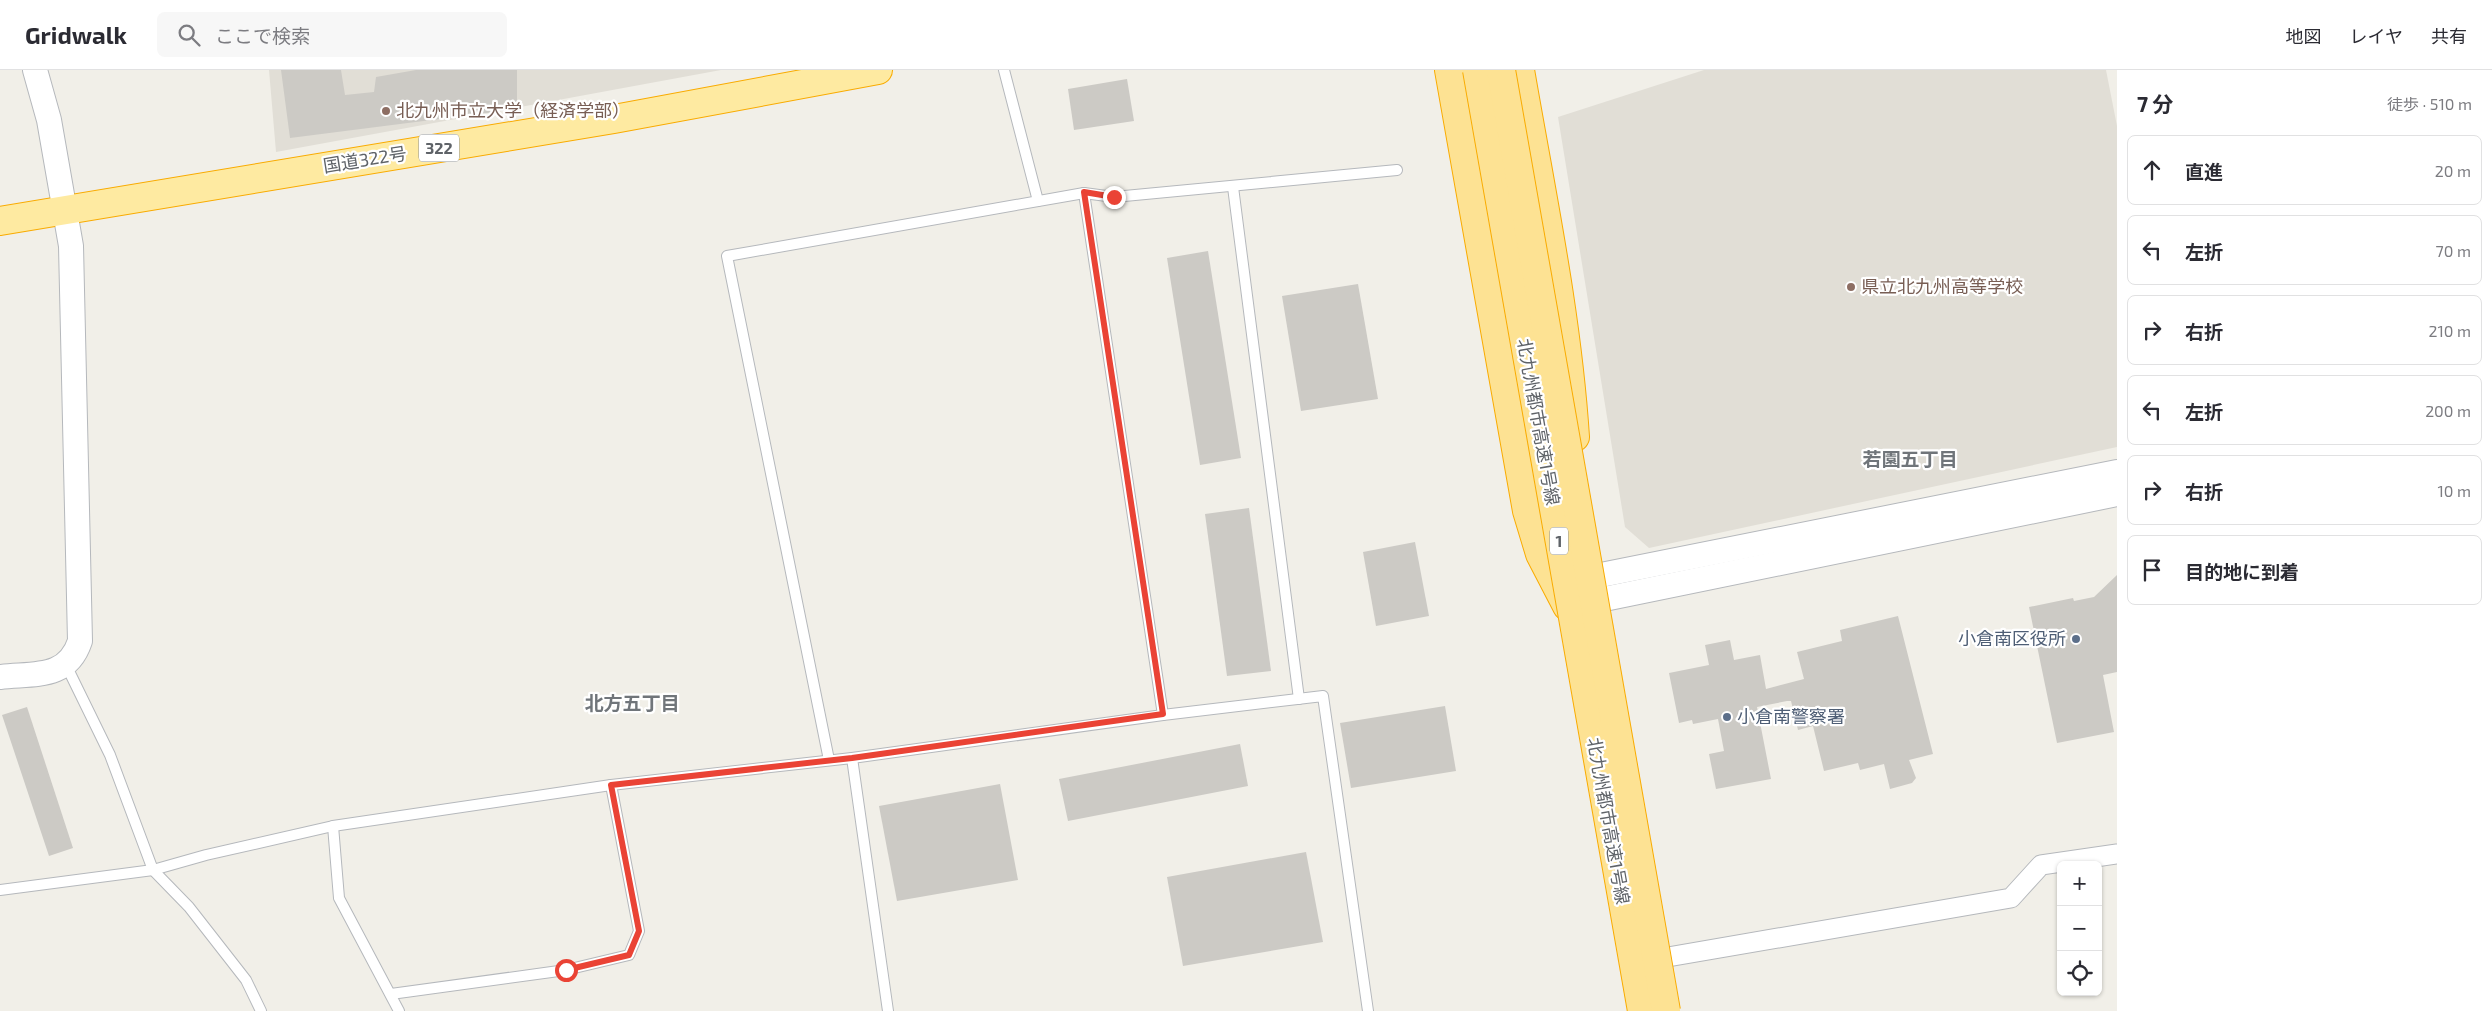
<!DOCTYPE html>
<html lang="ja">
<meta charset="utf-8">
<style>
body{margin:0;font-family:"Exo 2","Noto Sans JP",sans-serif;background:#f7f7f7;color:#2b2b33}
.controls{position:absolute;right:15px;bottom:15px;display:grid;overflow:hidden;border-radius:8px;box-shadow:0 1px 4px #0004}
.controls button{width:45px;height:45px;display:grid;place-items:center;padding:0;border:0;border-bottom:1px solid #e1e1e2;background:#fff;color:#2b2b33;font:25px sans-serif}
.stop{position:absolute;width:15px;height:15px;margin:-11px;border:4px solid #ea4335;border-radius:50%;background:#fff}
.stop.end{background:#ea4335;border-color:#fff;box-shadow:0 1px 5px #0008}
.list{margin:0;padding:0;list-style:none}
h2{display:flex;justify-content:space-between;align-items:center;height:65px;margin:0;padding:0 20px;font-size:21px}
h2 small{font-size:16px;font-weight:400;color:#7c7c81}
.list li{display:grid;grid-template-columns:32px 1fr auto;gap:15px;align-items:center;box-sizing:border-box;height:70px;margin:0 10px 10px;padding:0 10px;border:1px solid #e1e1e2;border-radius:8px}
.list b{display:block;font-size:19px;white-space:nowrap}
.list em{font-size:16px;font-style:normal;color:#7c7c81}
.icon{flex:none;width:28px;height:28px;fill:none;stroke:currentColor;stroke-width:2;stroke-linecap:round;stroke-linejoin:round}
.map{position:relative;flex:none;width:2117px;height:941px;overflow:hidden}
header{display:flex;align-items:center;gap:30px;box-sizing:border-box;height:70px;padding:0 25px;background:#fff;border-bottom:1px solid #e1e1e2}
header strong{font-size:24px}
nav{display:flex;gap:28px;margin-inline-start:auto;font-size:18px}
.search{width:350px;height:45px;background:#f7f7f7;display:flex;align-items:center;gap:12px;box-sizing:border-box;padding:0 18px;border-radius:8px;color:#7c7c81;font-size:19px}
main{display:flex}
aside{flex:1;background:#fff}
.map>svg:first-child{display:block}
.education{fill:#e1ded6}
.building{fill:#cccac5}
.lines{fill:none;stroke-linecap:round;stroke-linejoin:round}
.service-casing{stroke:#b5b8bc;stroke-width:12}
.minor-casing{stroke:#b5b8bc;stroke-width:21}
.tertiary-casing{stroke:#b5b8bc;stroke-width:26}
.trunk-casing{stroke:#f9ab00;stroke-width:30}
.motorway-casing{stroke:#f9ab00;stroke-width:30}
.service{stroke:#fff;stroke-width:10}
.minor{stroke:#fff;stroke-width:19}
.tertiary{stroke:#fff;stroke-width:24}
.trunk{stroke:#feeaa1;stroke-width:28}
.motorway{stroke:#fde293;stroke-width:28}
.motorway-bridge-casing{stroke:#f9ab00;stroke-width:30;stroke-linecap:butt}
.motorway-bridge{stroke:#fde293;stroke-width:28}
.route{stroke:#ea4335;stroke-width:6}
.education-dot{fill:#8d6e63;stroke:#fff;stroke-width:2}
.service-dot{fill:#5c6f8a;stroke:#fff;stroke-width:2}
.labels{text-anchor:middle;stroke-width:4.5;stroke-linejoin:round;paint-order:stroke}
.shield{fill:#fff;stroke:#8f9295;stroke-width:1}
.shield-label{font-size:16px;font-weight:bold;fill:#5f6368}
.education-label{font-size:18px;fill:#785e54;stroke:#fff;text-anchor:start}
.street-label{font-size:18px;fill:#5f6368;stroke:#fff}
.service-label{font-size:18px;fill:#4e5e75;stroke:#fff;text-anchor:end}
.neighbourhood-label{font-size:19px;font-weight:bold;fill:#70757a;stroke:#fff}
</style>
<header>
<strong>Gridwalk</strong>
<div class="search"><svg class="icon" aria-label="search" viewBox="0 0 24 24"><circle cx="10" cy="10" r="6"/><path d="M15 15l6 6"/></svg>ここで検索</div>
<nav><a>地図</a><a>レイヤ</a><a>共有</a></nav>
</header>
<main>
<div class="map">
<svg width="2117" height="941" viewBox="0 0 2117 941">
<rect width="100%" height="100%" fill="#f1efe8"/>
<g class="education">
<path d="M269,0H721L276,82Z"/>
<path d="M1704,0H2106L2117,56V377L1649,478L1625,457L1558,47Z"/>
</g>
<g class="building">
<path d="M281,0H341L345,25L374,22L376,7L416,0H517V39L290,68Z"/>
<path d="M1127,9L1134,51L1074,60L1068,19Z"/>
<path d="M1208,181L1241,388L1200,395L1167,188Z"/>
<path d="M1358,214L1378,329L1301,341L1282,226Z"/>
<path d="M1249,438L1271,601L1227,606L1205,444Z"/>
<path d="M1415,472L1429,546L1376,556L1363,482Z"/>
<path d="M2117,505V602L2103,605L2114,662L2057,673L2029,537L2073,528L2074,531L2094,527Z"/>
<path d="M1898,546L1933,684L1909,690L1916,708L1912,713L1890,719L1884,694L1860,700L1858,693L1824,701L1813,656L1798,660L1791,631H1787L1757,637L1771,709L1716,719L1709,684L1724,681L1718,649L1693,654L1692,650L1679,653L1669,603L1709,595L1705,575L1730,570L1734,590L1760,585L1766,619L1804,609L1797,582L1842,571L1840,560Z"/>
<path d="M1445,636L1456,701L1351,718L1340,653Z"/>
<path d="M27,637L73,778L49,786L2,645Z"/>
<path d="M1240,674L1248,716L1068,751L1059,709Z"/>
<path d="M1000,714L1018,810L897,831L879,736Z"/>
<path d="M1306,782L1323,872L1183,896L1167,807Z"/>
</g>
<g class="lines">
<g class="service-casing">
<g id="service">
<path d="M1004,0L1038,131"/>
<path d="M1233,117L1299,629"/>
<path d="M1084,123L1163,645"/>
<path d="M66,595L110,685L153,800L189,837L246,910L261,941"/>
<path d="M852,688L888,941"/>
<path d="M829,690L727,186L1084,123L1114,127L1397,100"/>
<path d="M333,756L339,828L399,941"/>
<path d="M0,820L153,800L206,785L333,756L611,715L852,688L1163,645L1323,626L1368,941"/>
<path d="M391,924L566,900L629,885L639,861L611,715"/>
</g>
</g>
<g class="minor-casing">
<path id="minor" d="M1662,888L2011,828L2041,795L2117,784"/>
</g>
<g class="tertiary-casing">
<g id="tertiary">
<path d="M1571,511L2117,402"/>
<path d="M1575,535L2117,424"/>
<path d="M0,607C34,603 67,610 80,571L71,176L49,50L35,0"/>
</g>
</g>
<g class="trunk-casing">
<path id="trunk" d="M0,151L614,49L878,0"/>
</g>
<g class="motorway-casing">
<g id="motorway">
<path d="M1449,0L1527,441L1540,484L1567,536"/>
<path d="M1520,0C1541,122 1567,244 1575,367"/>
</g>
</g>
<use href="#service" class="service"/>
<use href="#minor" class="minor"/>
<use href="#tertiary" class="tertiary"/>
<use href="#trunk" class="trunk"/>
<use href="#motorway" class="motorway"/>
<g class="motorway-bridge-casing">
<g id="motorway-bridge">
<path d="M1477,0L1642,941"/>
<path d="M1501,0L1666,941"/>
</g>
</g>
<use href="#motorway-bridge" class="motorway-bridge"/>
</g>
<g class="lines">
<path class="route" d="M566,900L629,885L639,861L611,715L852,688L1163,644L1084,122L1114,127"/>
</g>
<g class="education-dot">
<circle cx="386" cy="41" r="5"/>
<circle cx="1851" cy="217" r="5"/>
</g>
<g class="service-dot">
<circle cx="2076" cy="569" r="5"/>
<circle cx="1727" cy="647" r="5"/>
</g>
<g class="labels">
<g class="shield">
<rect x="419" y="64.5" width="40" height="27" rx="4"/>
<rect x="1550" y="457.5" width="18" height="27" rx="4"/>
</g>
<g class="shield-label">
<text x="439" y="84">322</text>
<text x="1559" y="477">1</text>
</g>
<g class="education-label">
<text x="396" y="47">北九州市立大学（経済学部）</text>
<text x="1861" y="223">県立北九州高等学校</text>
</g>
<g class="street-label">
<text transform="translate(365 90) rotate(-9)" y="6">国道322号</text>
<text transform="translate(1538 352) rotate(80)" y="6">北九州都市高速1号線</text>
<text transform="translate(1608 751) rotate(80)" y="6">北九州都市高速1号線</text>
</g>
<g class="service-label">
<text x="2066" y="575">小倉南区役所</text>
<text x="1737" y="653" text-anchor="start">小倉南警察署</text>
</g>
<g class="neighbourhood-label">
<text x="1910" y="396">若園五丁目</text>
<text x="632" y="640">北方五丁目</text>
</g>
</g>
</svg>
<div class="controls">
<button>+</button>
<button>−</button>
<button><svg class="icon" aria-label="locate" viewBox="0 0 24 24"><circle cx="12" cy="12" r="6"/><path d="M12 2v4M12 18v4M2 12h4M18 12h4"/></svg></button>
</div>
<div class="stop" style="left:566px;top:900px"></div>
<div class="stop end" style="left:1114px;top:127px"></div>
</div>
<aside>
<h2>7 分<small>徒歩 · 510 m</small></h2>
<ul class="list">
<li><svg class="icon" aria-label="ahead" viewBox="0 0 24 24"><path d="M12 20V5M6 11l6-6 6 6"/></svg><div><b>直進</b></div><em>20 m</em></li>
<li><svg class="icon" aria-label="left" viewBox="0 0 24 24"><path d="M17 20v-9H6M10 6l-5 5 5 5"/></svg><div><b>左折</b></div><em>70 m</em></li>
<li><svg class="icon" aria-label="right" viewBox="0 0 24 24"><path d="M7 20v-9h11M14 6l5 5-5 5"/></svg><div><b>右折</b></div><em>210 m</em></li>
<li><svg class="icon" aria-label="left" viewBox="0 0 24 24"><path d="M17 20v-9H6M10 6l-5 5 5 5"/></svg><div><b>左折</b></div><em>200 m</em></li>
<li><svg class="icon" aria-label="right" viewBox="0 0 24 24"><path d="M7 20v-9h11M14 6l5 5-5 5"/></svg><div><b>右折</b></div><em>10 m</em></li>
<li><svg class="icon" aria-label="arrive" viewBox="0 0 24 24"><path d="M6 21V4h12l-3 4 3 4H6"/></svg><div><b>目的地に到着</b></div></li>
</ul>
</aside>
</main>
